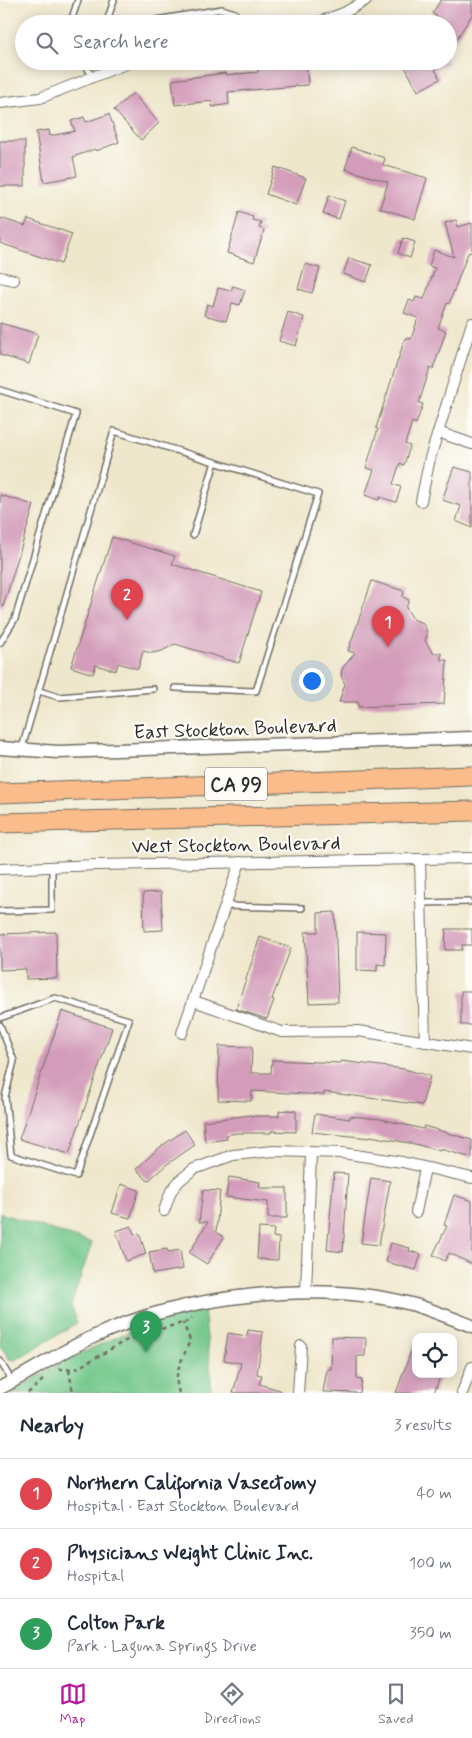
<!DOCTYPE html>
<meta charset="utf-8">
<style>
body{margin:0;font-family:Mynerve,sans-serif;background:#f6f6f7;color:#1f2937}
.controls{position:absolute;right:15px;bottom:15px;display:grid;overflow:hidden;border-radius:10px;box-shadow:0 2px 12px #0003}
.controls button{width:45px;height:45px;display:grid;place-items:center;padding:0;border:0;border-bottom:1px solid #e0e1e3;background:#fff;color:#1f2937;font:25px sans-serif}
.you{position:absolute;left:311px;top:680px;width:18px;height:18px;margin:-12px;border:4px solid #fff;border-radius:50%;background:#1a73e8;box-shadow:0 0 0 8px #1a73e833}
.badge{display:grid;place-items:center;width:32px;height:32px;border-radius:50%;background:#b5179e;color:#fff;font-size:16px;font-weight:700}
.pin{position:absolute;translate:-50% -41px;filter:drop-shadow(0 1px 2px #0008)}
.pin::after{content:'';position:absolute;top:26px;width:18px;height:15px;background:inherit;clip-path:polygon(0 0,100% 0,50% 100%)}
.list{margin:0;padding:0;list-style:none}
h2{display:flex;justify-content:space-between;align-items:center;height:65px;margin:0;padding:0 20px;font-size:21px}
h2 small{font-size:16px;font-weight:400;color:#747a83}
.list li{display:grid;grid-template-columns:32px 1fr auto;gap:15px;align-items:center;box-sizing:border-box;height:70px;padding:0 20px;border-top:1px solid #e0e1e3}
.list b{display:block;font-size:19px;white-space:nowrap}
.list p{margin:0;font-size:16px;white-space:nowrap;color:#747a83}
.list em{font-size:16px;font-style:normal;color:#747a83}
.icon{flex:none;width:28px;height:28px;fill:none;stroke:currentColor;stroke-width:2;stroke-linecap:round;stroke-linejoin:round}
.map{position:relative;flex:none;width:472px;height:1393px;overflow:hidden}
.search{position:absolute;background:#fff;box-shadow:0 2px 12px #0003;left:15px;right:15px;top:15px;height:55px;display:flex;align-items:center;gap:12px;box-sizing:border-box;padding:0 18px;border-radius:28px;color:#747a83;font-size:19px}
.sheet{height:275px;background:#fff}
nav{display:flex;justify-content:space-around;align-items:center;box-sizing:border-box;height:70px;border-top:1px solid #e0e1e3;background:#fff;font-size:14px;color:#747a83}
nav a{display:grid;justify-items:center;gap:2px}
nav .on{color:#b5179e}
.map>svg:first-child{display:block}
.green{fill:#74c88c;stroke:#507a5c}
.building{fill:#d39cba}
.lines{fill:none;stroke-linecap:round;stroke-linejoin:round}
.service-casing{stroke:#706d63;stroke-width:8}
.minor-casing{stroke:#706d63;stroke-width:12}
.tertiary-casing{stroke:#706d63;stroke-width:15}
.motorway-casing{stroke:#706d63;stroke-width:21}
.path{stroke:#706d63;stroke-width:2.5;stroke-dasharray:4 4;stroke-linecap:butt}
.service{stroke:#fff;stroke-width:5}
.minor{stroke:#fff;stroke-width:10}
.tertiary{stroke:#fff;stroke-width:12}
.motorway{stroke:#f9bc8a;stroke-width:19}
.labels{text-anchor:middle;stroke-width:4.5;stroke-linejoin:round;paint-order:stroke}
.shield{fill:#fdfcf7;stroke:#6a6a68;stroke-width:1}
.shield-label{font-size:19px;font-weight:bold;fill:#2b2b2b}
.street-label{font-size:20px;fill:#2b2b2b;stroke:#fdfcf7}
</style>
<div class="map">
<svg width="472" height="1393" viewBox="0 0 472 1393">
<rect width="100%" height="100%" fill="#fdfcf7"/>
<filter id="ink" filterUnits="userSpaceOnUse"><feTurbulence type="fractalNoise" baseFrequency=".02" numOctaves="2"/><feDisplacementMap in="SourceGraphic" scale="10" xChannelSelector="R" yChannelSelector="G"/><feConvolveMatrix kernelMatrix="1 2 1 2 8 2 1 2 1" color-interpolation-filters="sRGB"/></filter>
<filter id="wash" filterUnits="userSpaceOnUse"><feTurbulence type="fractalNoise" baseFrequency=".0096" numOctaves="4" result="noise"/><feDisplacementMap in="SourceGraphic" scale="20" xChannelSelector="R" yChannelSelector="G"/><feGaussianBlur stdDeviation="1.12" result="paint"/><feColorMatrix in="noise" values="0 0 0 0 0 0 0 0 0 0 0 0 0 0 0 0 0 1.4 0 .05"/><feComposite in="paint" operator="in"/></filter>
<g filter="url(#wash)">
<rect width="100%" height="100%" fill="#efe7cc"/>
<g class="green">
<path d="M0,1213L92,1243L71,1305L77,1323L15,1360L9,1359L0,1344Z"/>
<path d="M204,1309L211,1374V1393H10L61,1363L107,1341L156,1320Z"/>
</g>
<g id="blocks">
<g class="building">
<path d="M441,0H472V15L456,40L448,35V24L432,13Z"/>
<path d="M306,61L308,85L228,92L229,104L212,107L211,101L175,105L172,80L226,73V75L258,72V66Z"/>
<path d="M402,61H450L435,69L440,79L418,91Z"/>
<path d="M133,93L159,123L141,140L114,110Z"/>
<path d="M109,114L119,142L96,151L95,149L73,157L77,176L44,182L36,132L49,130L50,136L75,131L71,121L84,117L86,122Z"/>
<rect x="0" y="141" width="25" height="45"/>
<path d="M352,147L385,158L383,165L427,178L415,219L380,208L388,182L345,169Z"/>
<path d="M275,167L306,178L296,205L266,194Z"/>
<path d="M329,195L345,201L339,219L323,214Z"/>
<path d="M239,212L253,217L252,220L261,222L259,228L264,230L254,262L227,253Z"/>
<path d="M0,218L25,226L28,219L72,234L61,264L0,243Z"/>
<path d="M456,220L458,227L472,223V252L468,253L449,304L447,303L438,328L446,331L433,369L430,368L419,403L423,404L416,424L412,422L405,444L410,446L404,465L400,463L393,484L401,487L396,502L380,497L379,500L365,495L374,470L366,468L378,429L376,428L405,338L411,339L418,318L404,313L409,300L414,302L416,297L424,299L435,268L429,266L434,250L454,257L445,223Z"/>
<path d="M403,238L415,242L410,258L398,253Z"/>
<path d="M349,258L372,265L366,282L343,274Z"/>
<path d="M305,264L320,268L312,293L298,289Z"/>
<path d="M233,286L245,290L240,305L232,303L226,321L204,315L207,304L213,306L218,288L231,291Z"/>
<path d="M288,312L304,317L296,346L279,341Z"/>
<path d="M0,323L38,334L29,364L0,355Z"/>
<path d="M454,467L472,472V528L456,521L461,506L442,500Z"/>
<path d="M0,495L34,505L3,607L0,606Z"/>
<path d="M112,537L175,556L172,564L261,592L239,663L175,644L162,651L152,653L143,651L138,669L118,663L116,671L96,665L93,674L71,667Z"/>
<path d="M372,581L404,591L403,597L409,600L406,608L413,619L422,623L426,629L427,635L425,641L433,653H441V660H447L444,704L358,707V702H339L345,684L341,676L342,669L355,653L348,651Z"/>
<path d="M161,892L163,930L144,931L143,893Z"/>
<path d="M335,912L338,1002L309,1003L305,932H318V913Z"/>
<path d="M446,929H472V945H462V950H445Z"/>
<path d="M56,932L57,978L26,979V969L0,970V934Z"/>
<path d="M357,932L386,933L385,965L377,964V971L357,970Z"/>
<path d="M260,937L291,948L272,999L274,1000L267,1019L236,1009Z"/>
<rect x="461" y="991" width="11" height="34"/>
<path d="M62,1011L112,1028L69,1154L19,1139Z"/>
<path d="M219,1046L252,1047L251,1073H271L272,1060L341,1063V1061L404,1069L430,1076L422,1105L324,1092V1095L252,1091L251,1101L218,1100Z"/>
<path d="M288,1110L296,1111V1132L271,1131V1133H237L226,1135L227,1139L205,1142L203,1121L251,1115V1116H279V1111Z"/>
<path d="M315,1114L350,1119V1116L381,1119L423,1129L424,1126L472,1140V1158L440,1149V1151L415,1144L370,1136V1138L312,1132Z"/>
<path d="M185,1130L195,1145L166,1165L148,1181L136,1169L160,1147Z"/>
<path d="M334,1173L348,1174L343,1252L327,1250Z"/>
<path d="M229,1177L260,1182L259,1188H287V1218H268V1202L226,1197Z"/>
<path d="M371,1178L390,1181L379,1245L361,1243Z"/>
<path d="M121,1184L139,1190L130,1218L112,1213Z"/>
<path d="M203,1190L220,1191L216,1232L224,1237L207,1264L189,1253L208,1222H199Z"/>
<path d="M454,1195L472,1201V1264L449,1253L445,1261L433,1255L447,1226L444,1225Z"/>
<path d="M131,1226L134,1234L139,1233L146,1254L126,1261L116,1231Z"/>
<path d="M259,1228L274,1229L273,1237L279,1238L278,1260L257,1259Z"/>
<path d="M391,1243L410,1248L409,1251L421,1254L416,1270L386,1262Z"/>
<path d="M167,1249L168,1252L180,1250L183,1269L153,1274L149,1252Z"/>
<path d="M248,1330L263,1332L257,1374L262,1375L259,1384L280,1390L279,1393H233L241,1363L224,1360L228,1333L247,1336Z"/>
<path d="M332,1337L366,1338L365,1356H357V1379L362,1380L360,1393L323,1392L327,1369H331Z"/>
<path d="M414,1343H416V1374H441L434,1393H396Z"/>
</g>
</g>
</g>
<g filter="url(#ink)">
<use href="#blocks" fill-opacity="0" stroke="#706d63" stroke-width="1"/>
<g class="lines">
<g class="service-casing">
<g id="service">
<path d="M70,24L78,0"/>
<path d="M106,24L114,0"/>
<path d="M148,24L156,20L222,9L235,13L238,24"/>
<path d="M84,61L92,77"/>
<path d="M101,61L106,72"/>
<path d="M0,390L76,414L15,619L0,643"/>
<path d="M193,535L215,462"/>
<path d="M39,691L59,697L153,689"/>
<path d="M22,748L114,431L318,494L256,691L175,688"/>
<path d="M421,903L469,902"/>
<path d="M225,906L302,908"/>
<path d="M0,911L52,910V867"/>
<path d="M0,1018L55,998L129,1020L76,1176L11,1155L5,1097L14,1061L0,1025"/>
<path d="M0,1361L12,1381"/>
</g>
</g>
<g class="minor-casing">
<g id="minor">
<path d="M314,24L344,13L366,0"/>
<path d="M0,103L40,98L133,61"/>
<path d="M0,277L14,280"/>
<path d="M438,432L472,444"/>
<path d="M421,501L430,458L472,323"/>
<path d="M420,860L425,1042"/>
<path d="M0,869L97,865L472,858"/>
<path d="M194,1001L282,1032L358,1031L472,1049"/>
<path d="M182,1033L240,862"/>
<path d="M164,1211L171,1191L180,1180L194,1169L233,1155L274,1151L342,1153L402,1162L472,1178"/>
<path d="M416,1212L425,1168"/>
<path d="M306,1292L311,1153"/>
<path d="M298,1393L301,1346"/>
<path d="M462,1393L472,1367"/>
</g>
</g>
<g class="tertiary-casing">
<g id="tertiary">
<path d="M0,748L58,752L472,738"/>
<path d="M0,1388C31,1372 60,1352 93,1337C182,1295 319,1279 415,1305C434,1311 454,1319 472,1326"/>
</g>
</g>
<g class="motorway-casing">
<g id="motorway">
<path d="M0,793L472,776"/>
<path d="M0,823L472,811"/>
</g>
</g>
<g class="path">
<path d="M59,1369H76L123,1342L140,1335L189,1321L192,1318"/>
<path d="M69,1370L73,1393"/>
<path d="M28,1393L44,1379"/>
<path d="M179,1393C172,1371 183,1361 190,1340L183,1323"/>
</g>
<use href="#service" class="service"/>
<use href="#minor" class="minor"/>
<use href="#tertiary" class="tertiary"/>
<use href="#motorway" class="motorway"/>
</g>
</g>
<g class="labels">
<rect class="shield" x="205" y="767.5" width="62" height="33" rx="4"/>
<g class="shield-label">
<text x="236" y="791">CA 99</text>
</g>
<g class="street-label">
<text transform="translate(235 728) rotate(-2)" y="7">East Stockton Boulevard</text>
<text transform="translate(236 844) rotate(-1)" y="7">West Stockton Boulevard</text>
</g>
</g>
</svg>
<div class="controls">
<button><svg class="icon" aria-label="locate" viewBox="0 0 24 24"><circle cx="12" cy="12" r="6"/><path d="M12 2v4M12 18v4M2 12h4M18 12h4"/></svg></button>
</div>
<div class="you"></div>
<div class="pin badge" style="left:388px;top:647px;background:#e0444e">1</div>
<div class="pin badge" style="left:127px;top:620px;background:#e0444e">2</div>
<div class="pin badge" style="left:146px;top:1352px;background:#2e9e5b">3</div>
<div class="search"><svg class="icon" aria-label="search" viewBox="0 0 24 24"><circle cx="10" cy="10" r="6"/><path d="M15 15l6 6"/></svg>Search here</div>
</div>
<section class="sheet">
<h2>Nearby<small>3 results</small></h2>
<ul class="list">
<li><span class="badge" style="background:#e0444e">1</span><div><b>Northern California Vasectomy</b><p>Hospital · East Stockton Boulevard</p></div><em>40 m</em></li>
<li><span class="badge" style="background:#e0444e">2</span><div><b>Physicians Weight Clinic Inc.</b><p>Hospital</p></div><em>100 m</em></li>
<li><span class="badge" style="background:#2e9e5b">3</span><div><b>Colton Park</b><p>Park · Laguna Springs Drive</p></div><em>350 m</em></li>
</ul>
</section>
<nav>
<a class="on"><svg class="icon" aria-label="map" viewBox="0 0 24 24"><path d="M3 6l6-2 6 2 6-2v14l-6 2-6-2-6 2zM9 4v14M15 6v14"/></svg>Map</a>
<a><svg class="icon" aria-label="directions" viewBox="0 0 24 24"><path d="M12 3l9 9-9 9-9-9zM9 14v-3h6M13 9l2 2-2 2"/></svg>Directions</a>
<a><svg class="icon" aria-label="saved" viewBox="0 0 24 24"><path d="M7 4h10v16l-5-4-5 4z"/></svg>Saved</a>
</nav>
